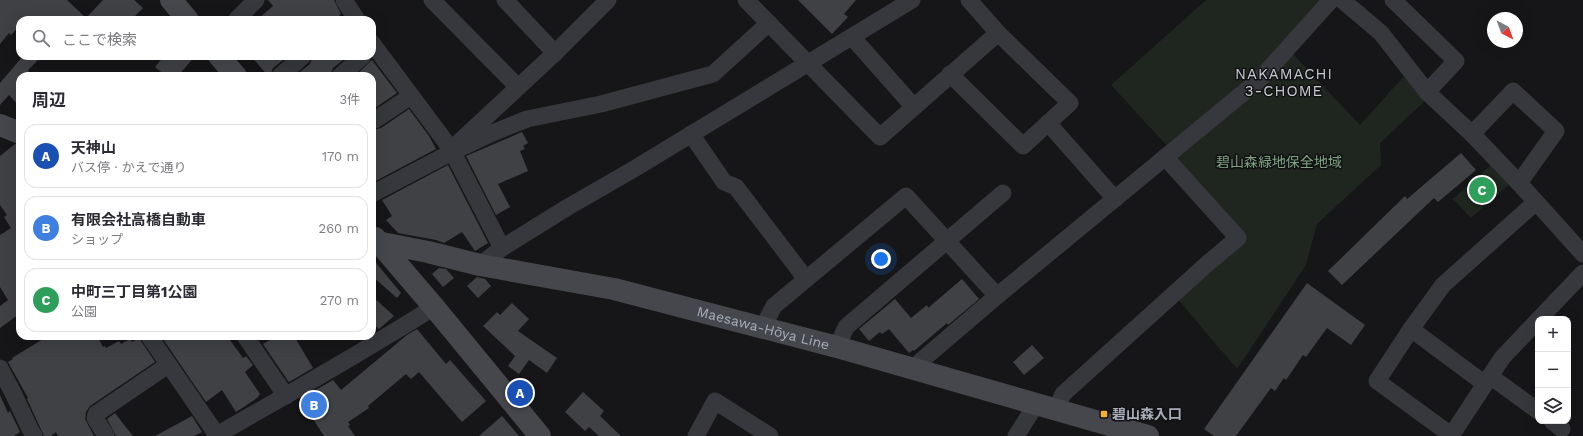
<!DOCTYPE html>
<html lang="ja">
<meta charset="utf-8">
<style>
body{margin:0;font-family:"Work Sans","Noto Sans JP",sans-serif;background:#f2f2f3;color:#2b2b33}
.controls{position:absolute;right:12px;bottom:12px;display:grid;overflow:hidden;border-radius:8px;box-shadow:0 4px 16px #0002}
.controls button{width:36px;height:36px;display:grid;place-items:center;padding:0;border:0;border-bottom:1px solid #e1e1e2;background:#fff;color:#2b2b33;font:20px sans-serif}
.compass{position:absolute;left:1487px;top:12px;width:36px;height:36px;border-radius:50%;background:#fff;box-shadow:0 4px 16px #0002;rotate:139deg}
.you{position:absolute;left:881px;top:259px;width:14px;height:14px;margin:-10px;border:3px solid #fff;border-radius:50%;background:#1a73e8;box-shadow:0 0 0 6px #1a73e833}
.badge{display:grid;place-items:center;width:26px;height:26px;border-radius:50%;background:#0b8043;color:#fff;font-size:13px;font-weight:700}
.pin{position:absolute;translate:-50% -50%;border:2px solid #fff;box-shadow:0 1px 4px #0006}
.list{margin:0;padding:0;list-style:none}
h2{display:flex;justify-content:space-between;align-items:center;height:52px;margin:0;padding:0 16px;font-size:17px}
h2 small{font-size:13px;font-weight:400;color:#7c7c81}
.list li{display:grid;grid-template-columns:26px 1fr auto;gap:12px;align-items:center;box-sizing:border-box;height:64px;margin:0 8px 8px;padding:0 8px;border:1px solid #e1e1e2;border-radius:12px}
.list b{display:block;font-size:15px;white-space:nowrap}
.list p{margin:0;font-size:13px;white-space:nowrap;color:#7c7c81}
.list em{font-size:13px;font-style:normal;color:#7c7c81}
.icon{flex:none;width:22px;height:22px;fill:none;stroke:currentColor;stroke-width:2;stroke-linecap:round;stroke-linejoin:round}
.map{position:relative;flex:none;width:1583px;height:436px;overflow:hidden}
.search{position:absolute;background:#fff;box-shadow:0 4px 16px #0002;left:16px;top:16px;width:360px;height:44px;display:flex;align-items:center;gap:10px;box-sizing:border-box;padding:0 14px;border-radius:12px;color:#7c7c81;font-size:15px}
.panel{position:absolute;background:#fff;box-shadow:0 4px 16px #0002;left:16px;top:72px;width:360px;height:268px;border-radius:12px}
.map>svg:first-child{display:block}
.green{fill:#1e261f}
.building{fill:#404145}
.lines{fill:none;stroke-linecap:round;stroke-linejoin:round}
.street{stroke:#37383d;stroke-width:17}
.secondary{stroke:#45474d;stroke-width:22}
.poi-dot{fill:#f2b134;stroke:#111113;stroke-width:1.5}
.labels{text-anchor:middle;stroke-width:3;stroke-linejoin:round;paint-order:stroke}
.park-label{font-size:14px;fill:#7fa381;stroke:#111113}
.street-label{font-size:14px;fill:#a8adb8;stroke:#111113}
.poi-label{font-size:14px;font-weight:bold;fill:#a8adb8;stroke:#111113;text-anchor:start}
.neighbourhood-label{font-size:15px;letter-spacing:1px;fill:#c9ccd4;stroke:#111113}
</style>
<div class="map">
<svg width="1583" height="436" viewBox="0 0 1583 436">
<rect width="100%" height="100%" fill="#161618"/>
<g class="green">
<path d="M1206,0H1325L1255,78L1170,149L1111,85Z"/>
<path d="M1291,52L1360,125L1405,75L1427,99L1380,143L1381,165L1317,224L1306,265L1237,369L1176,297L1244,239L1171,157Z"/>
<path d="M1493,163L1512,182L1471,218L1453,199Z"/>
</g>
<g class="building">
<path d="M0,0H67L86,18L103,0H134L143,8L131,20H20V25L11,35L9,33L0,44Z"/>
<path d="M268,0H334L341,14L334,20H257L273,6Z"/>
<path d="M798,0H856L844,14L848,17L832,34Z"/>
<path d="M23,56H42L28,70L29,71L25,76H20V107L9,95L0,105V83Z"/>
<path d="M164,56H195L178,76H166L155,67Z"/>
<path d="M251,56H288L273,68L270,76H268Z"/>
<path d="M313,56H348L333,68L330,76H295L310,64Z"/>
<path d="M372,60L397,93L375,108L372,107V76H355Z"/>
<path d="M409,109L429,136L436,149L372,183V130L381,128Z"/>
<path d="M522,132L528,143L523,146L525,149L520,151L528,171L498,184L510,207L496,215L466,156Z"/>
<path d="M15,144L20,145V317L18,315L0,328V306L8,300L0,287V235L11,228L4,217L7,215L0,205V156Z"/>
<path d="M1461,153L1476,170L1438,202L1434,198L1342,285L1328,271L1405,196L1407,199Z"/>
<path d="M448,165L488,243L475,251L462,232L444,243L436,240L398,233L386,220L392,216L382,200Z"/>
<path d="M372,258L401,293L397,298L372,276Z"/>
<path d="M439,268L446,269L454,278L443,287L432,274Z"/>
<path d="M477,277L485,279L491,286L478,298L467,286Z"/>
<path d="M962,279L979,299L948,325L947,323L914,351L913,350L909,353L889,329L882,334L880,332L869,341L859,329L895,299L911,318L927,305L928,308Z"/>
<path d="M1307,283L1365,325L1351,345L1327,328L1306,357L1303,355L1286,380L1284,378L1275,391L1271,388L1236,436H1214L1204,429Z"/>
<path d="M372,296L394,316L379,329L372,323Z"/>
<path d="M512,303L529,319L518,331L557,358L547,373L529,360L519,374L508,366L515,356L483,326L497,312L500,315Z"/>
<path d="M417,329L446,364L450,360L486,401L462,422L419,372L411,379L406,374L368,406L369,408L348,422L350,425L348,426L355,436H324L300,399L333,380L341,390L407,335Z"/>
<path d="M48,336H97L103,347L105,346L106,348L119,341L121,344L130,339L132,342L139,338L155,362L90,406L86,412L85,419L94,436H58L56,432L51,436H44L27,399L28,398L8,362L13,359L12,358Z"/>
<path d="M161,336H227L243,358L246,356L253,365L245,372L260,394L257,398L236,412L222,390L206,402Z"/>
<path d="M277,336H294L313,368L289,382L288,381L263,344Z"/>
<path d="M1032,345L1044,358L1024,375L1013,362Z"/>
<path d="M583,392L604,411L600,416L621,436H599L589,427L585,431L565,412Z"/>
<path d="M0,395L8,413L10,411L20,432L14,436H0Z"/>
<path d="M115,413L125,426L133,436H116L107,419Z"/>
<path d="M192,416L202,432L194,436H155Z"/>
<path d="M502,416L519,436H479Z"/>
</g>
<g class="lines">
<g class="street">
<path d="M344,0L357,20"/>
<path d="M432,0L518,87"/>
<path d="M505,0L555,53"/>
<path d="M746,0L880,137L998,33"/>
<path d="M1342,0L1381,33L1427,92L1472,134L1519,183L1583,254"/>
<path d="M1393,0L1456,61L1427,92"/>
<path d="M236,20L256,0"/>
<path d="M852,37L914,107"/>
<path d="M372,43L451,149L502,248"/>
<path d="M950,74L1023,146L1070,103L998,33L969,0"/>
<path d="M280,76L303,56"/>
<path d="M340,76L363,56"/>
<path d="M372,117L375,120L411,96"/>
<path d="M1048,123L1115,199"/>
<path d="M691,134L724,182L736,187L806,279"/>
<path d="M1472,134L1513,91L1556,131L1519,183"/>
<path d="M457,144L555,53L608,0"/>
<path d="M372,194L452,152L490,134L527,119L601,104L713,74L769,23"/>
<path d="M480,265L502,248L568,207L634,169L912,0"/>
<path d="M1539,319L1583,273"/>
<path d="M763,327L774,306L906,196L997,296"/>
<path d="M1411,329L1443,285L1536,202"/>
<path d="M149,336L217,435"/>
<path d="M245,336L286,396"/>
<path d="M837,347L846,327L1003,193"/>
<path d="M0,368L13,393L30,429L34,436"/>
<path d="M913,369L922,360L997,296L1260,79L1331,0"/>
<path d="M1490,376L1538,411"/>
<path d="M1056,409L1063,394L1207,264L1238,238L1165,157"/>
<path d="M1552,421L1562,429"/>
<path d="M1451,435L1377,381L1411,329L1485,384"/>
<path d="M106,436L95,418L96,414L168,365"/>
<path d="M215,436C289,394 363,352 434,307"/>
<path d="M696,436L715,401L770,436"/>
<path d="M1016,436L1037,403"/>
<path d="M1451,436L1502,358L1538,320"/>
</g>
<g class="secondary">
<path d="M171,0L188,20"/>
<path d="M219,56L236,76"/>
<path d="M0,125L20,133"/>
<path d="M375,238L434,307L540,436"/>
<path id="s1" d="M372,241L428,252L480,265L614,289L837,347L1148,436"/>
</g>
</g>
<rect class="poi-dot" x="1100" y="410" width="8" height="8" rx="2"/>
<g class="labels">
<g class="park-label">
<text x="1279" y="167">碧山森緑地保全地域</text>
</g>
<g class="street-label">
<text dy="5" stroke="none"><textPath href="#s1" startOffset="401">Maesawa-Hōya Line</textPath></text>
</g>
<g class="poi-label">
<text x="1112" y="419">碧山森入口</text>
</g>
<g class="neighbourhood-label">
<text x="1284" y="79">NAKAMACHI<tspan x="1284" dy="17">3-CHOME</tspan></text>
</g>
</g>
</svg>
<div class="controls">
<button>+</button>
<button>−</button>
<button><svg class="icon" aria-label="layers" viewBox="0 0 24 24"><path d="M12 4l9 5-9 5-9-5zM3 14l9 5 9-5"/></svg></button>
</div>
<svg class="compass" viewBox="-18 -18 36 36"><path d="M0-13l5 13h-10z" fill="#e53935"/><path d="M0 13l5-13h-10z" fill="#7c7c81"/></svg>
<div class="you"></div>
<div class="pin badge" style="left:520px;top:393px;background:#1a4fb4">A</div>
<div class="pin badge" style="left:314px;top:405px;background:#3f7fe0">B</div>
<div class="pin badge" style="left:1482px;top:190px;background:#2e9e5b">C</div>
<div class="search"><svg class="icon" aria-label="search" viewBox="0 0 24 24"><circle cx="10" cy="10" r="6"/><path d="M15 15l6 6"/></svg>ここで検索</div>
<section class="panel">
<h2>周辺<small>3件</small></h2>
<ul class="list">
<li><span class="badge" style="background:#1a4fb4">A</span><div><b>天神山</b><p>バス停 · かえで通り</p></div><em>170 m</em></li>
<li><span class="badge" style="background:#3f7fe0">B</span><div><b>有限会社高橋自動車</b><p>ショップ</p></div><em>260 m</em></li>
<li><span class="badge" style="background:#2e9e5b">C</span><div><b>中町三丁目第1公園</b><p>公園</p></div><em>270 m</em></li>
</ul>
</section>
</div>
